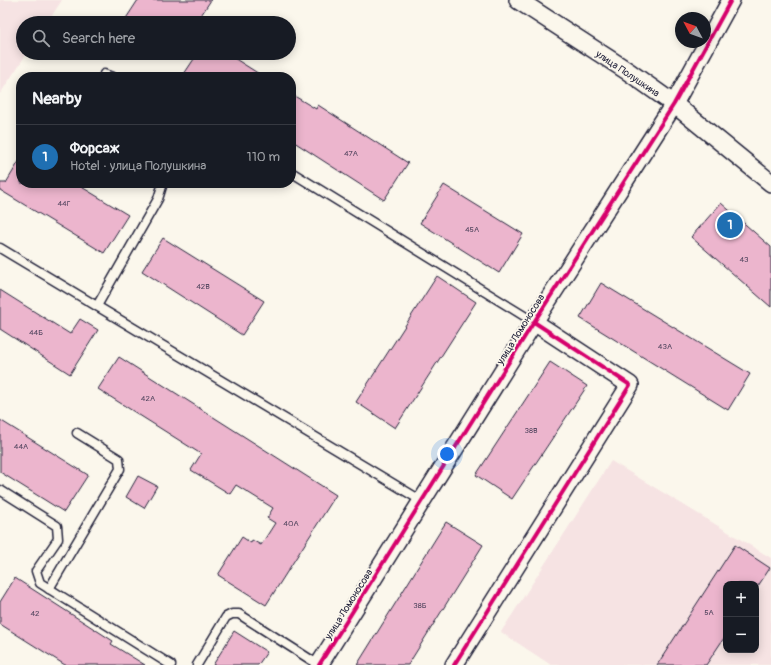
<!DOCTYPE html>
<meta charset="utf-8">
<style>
body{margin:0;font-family:Pangolin,sans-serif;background:#242831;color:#f1f3f6}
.controls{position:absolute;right:12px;bottom:12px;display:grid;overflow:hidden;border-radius:8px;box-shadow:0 2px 10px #0003}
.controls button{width:36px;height:36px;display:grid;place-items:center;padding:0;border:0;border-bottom:1px solid #363941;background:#171b24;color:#f1f3f6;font:20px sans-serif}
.compass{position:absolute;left:675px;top:12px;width:36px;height:36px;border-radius:50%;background:#171b24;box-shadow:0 2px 10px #0003;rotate:311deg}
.you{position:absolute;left:447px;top:454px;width:14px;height:14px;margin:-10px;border:3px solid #fff;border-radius:50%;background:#1a73e8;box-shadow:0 0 0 6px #1a73e833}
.badge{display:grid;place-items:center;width:26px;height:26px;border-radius:50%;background:#1f6fb2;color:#fff;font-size:13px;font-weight:700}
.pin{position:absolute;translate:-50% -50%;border:2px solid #fff;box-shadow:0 1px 4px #0006}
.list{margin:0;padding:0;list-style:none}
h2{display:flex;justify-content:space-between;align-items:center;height:52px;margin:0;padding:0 16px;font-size:17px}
h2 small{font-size:13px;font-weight:400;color:#9ea1a6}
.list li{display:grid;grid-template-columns:26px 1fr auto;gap:12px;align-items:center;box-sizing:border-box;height:64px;padding:0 16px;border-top:1px solid #363941}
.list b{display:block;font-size:15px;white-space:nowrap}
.list p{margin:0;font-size:13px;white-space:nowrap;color:#9ea1a6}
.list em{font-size:13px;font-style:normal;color:#9ea1a6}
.icon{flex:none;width:22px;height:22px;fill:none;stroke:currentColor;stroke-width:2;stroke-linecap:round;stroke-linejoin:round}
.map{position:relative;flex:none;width:771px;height:665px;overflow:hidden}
.search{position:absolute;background:#171b24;box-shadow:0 2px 10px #0003;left:16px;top:16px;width:280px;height:44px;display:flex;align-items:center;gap:10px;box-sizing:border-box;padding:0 14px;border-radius:22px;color:#9ea1a6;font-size:15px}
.panel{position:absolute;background:#171b24;box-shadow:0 2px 10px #0003;left:16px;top:72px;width:280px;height:116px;border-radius:16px}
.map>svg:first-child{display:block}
.built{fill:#f6e3e3;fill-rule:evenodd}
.building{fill:#ecb5cd;stroke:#22223b}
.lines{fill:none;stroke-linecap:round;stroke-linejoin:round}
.lane-casing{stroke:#22223b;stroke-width:11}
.street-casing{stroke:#22223b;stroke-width:20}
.lane{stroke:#fbf7ec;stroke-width:8}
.street{stroke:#fbf7ec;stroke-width:17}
.cycleway-casing{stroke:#fbf7ec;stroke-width:6}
.cycleway{stroke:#d6006c;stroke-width:4}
.labels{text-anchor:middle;stroke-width:3.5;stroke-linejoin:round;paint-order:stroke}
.number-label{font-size:8px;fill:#544760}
.street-label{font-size:10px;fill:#22223b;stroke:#fbf7ec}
</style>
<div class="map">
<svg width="771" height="665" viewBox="0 0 771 665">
<rect width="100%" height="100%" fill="#fbf7ec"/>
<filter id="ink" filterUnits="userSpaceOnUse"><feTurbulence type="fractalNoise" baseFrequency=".025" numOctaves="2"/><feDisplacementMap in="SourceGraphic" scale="8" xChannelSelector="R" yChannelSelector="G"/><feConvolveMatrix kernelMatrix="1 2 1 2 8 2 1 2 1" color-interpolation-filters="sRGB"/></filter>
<g filter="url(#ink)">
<g class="built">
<path d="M0,0H62L47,23H23V53H27L0,94Z"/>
<path d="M611,461L771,558V665H551L501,632ZM726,584H756V650H726Z"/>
</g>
<g class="building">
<path d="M138,0H211L196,23H123Z"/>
<path d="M198,53H226L264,77H182Z"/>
<path d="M291,94L316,109L318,105L408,163L384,200L291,140Z"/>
<path d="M21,158V183H75L128,215L104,253L0,190V183H6Z"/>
<path d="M444,185L523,234L499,273L420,223Z"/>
<path d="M721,203L771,247V307L691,237Z"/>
<path d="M163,238L264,301L242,335L142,271Z"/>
<path d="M437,276L476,302L395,428L356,402Z"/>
<path d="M601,283L750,374L728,410L580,318Z"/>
<path d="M0,290L70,334L80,319L98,330L70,374L0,329Z"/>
<path d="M119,357L336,495L266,605L218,575L242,537L251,543L252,540L261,545L275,523L267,518L273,508L236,485L230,494L191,470L201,454L98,389Z"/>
<path d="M550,362L587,386L512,499L476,475Z"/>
<path d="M0,420L88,475L64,512L0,472Z"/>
<path d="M138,476L157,486L144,508L126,497Z"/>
<path d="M446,522L483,545L408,665H357Z"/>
<path d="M735,545L770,568L756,589V584H726V635L706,665H657Z"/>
<path d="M15,578L113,641L111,644L145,665H65L0,624V602Z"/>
<path d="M234,631L267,652L258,665H213Z"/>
</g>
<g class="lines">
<g class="lane-casing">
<g id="lane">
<path d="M104,74L112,77"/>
<path d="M291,172L534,322"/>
<path d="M0,248L422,501"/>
<path d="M97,306L158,199L163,183"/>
<path d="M0,490L57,526L58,539L36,571L40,583L171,665"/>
<path d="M49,589L120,469L119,459L77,433"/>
<path d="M197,665L226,617L232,614H239L319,665"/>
</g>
</g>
<g class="street-casing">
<g id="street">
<path d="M518,0L629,72L674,104L771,183"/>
<path d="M319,665L534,322L674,104L731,0"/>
<path d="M454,665L630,385L534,322"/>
</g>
</g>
<use href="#lane" class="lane"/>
<use href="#street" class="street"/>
<g class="cycleway-casing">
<g id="cycleway">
<path d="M319,665L534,322L674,104L731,0"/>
<path d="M454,665L630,385L534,322"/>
</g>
</g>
<use href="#cycleway" class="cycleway"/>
</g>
</g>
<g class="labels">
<g class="number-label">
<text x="351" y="156">47А</text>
<text x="64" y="206">44Г</text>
<text x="472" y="232">45А</text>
<text x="744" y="262">43</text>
<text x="203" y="289">42В</text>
<text x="36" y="335">44Б</text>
<text x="665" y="349">43А</text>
<text x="148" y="401">42А</text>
<text x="531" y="433">38В</text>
<text x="21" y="449">44А</text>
<text x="291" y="526">40А</text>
<text x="420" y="608">38Б</text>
<text x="709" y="615">5А</text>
<text x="35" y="616">42</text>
</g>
<g class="street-label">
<text transform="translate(628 73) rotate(34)" y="4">улица Полушкина</text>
<text transform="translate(520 329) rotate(-58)" y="4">улица Ломоносова</text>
<text transform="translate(348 604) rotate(-58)" y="4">улица Ломоносова</text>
</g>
</g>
</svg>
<div class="controls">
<button>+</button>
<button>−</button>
</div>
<svg class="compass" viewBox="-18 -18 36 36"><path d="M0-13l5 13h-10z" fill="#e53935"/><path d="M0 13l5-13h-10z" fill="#9ea1a6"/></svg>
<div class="you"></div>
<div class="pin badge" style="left:730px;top:225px">1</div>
<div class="search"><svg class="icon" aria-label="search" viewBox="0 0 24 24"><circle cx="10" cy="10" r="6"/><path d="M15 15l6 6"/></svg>Search here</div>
<section class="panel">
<h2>Nearby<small></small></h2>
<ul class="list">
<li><span class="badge">1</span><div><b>Форсаж</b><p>Hotel · улица Полушкина</p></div><em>110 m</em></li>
</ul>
</section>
</div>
